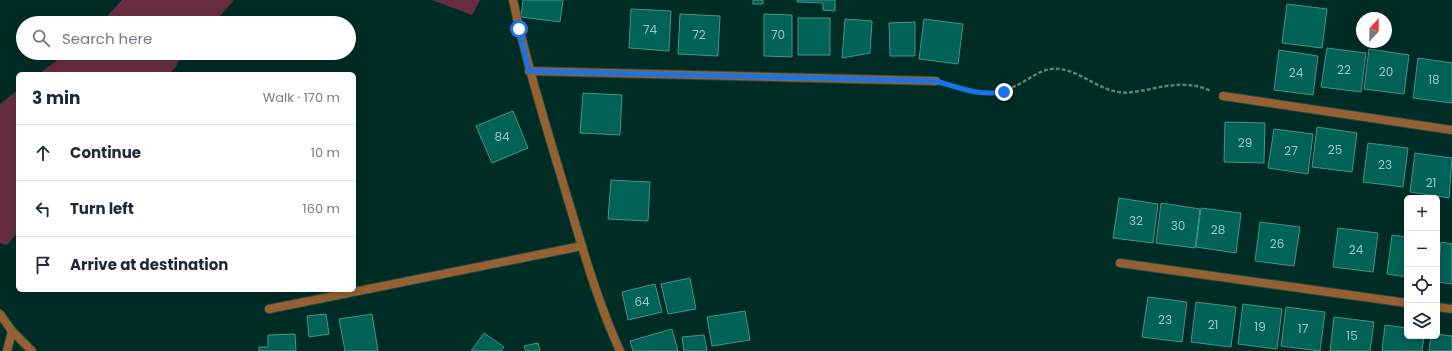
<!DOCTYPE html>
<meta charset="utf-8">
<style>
body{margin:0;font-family:Poppins,sans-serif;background:#f2f2f3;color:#1f2937}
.controls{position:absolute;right:12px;bottom:12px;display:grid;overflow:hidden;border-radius:6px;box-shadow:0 2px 10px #0003}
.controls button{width:36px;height:36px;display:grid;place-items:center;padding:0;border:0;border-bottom:1px solid #e0e1e3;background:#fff;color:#1f2937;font:20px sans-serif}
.compass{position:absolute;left:1356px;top:12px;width:36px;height:36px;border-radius:50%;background:#fff;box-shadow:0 2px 10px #0003;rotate:22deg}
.stop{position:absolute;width:12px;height:12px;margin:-9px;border:3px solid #1a73e8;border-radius:50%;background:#fff}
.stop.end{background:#1a73e8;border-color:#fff;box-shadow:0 1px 4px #0008}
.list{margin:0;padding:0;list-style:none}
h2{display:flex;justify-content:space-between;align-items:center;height:52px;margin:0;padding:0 16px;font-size:17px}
h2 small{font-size:13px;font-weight:400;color:#747a83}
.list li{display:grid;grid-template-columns:26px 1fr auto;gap:12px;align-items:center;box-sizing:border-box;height:56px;padding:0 16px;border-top:1px solid #e0e1e3}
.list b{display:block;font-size:15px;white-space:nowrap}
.list em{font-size:13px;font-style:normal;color:#747a83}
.icon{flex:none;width:22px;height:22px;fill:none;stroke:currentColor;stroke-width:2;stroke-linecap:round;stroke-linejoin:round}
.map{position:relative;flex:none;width:1452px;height:351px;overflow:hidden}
.search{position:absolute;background:#fff;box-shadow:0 2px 10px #0003;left:16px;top:16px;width:340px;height:44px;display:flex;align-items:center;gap:10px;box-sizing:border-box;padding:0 14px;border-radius:22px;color:#747a83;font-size:15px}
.panel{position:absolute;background:#fff;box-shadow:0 2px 10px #0003;left:16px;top:72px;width:340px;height:220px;border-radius:6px}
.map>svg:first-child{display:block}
.green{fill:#682d41}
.building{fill:#016256;stroke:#469487}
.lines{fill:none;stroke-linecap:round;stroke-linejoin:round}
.street-casing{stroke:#204b44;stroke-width:10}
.path{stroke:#578079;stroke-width:2.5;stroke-dasharray:4 2;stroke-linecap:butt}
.street{stroke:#956132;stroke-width:8}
.route{stroke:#1a73e8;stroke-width:5}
.labels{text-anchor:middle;stroke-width:3.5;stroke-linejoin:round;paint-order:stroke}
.number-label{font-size:12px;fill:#96cac0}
</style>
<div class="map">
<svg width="1452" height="351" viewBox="0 0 1452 351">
<rect width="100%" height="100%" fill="#002c26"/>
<g class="green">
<path d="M122,0H234L214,23H101Z"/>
<path d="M432,0H480L472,15Z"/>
<path d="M66,53H183L175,68L169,74H39Z"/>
<path d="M18,90V232L7,245L0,243V104Z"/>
</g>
<g class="building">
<path d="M523,0H563L560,22L521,17Z"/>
<rect x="753" y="0" width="10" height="4"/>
<path d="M797,0H835V11L823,10V3L797,2Z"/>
<path d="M1287,4L1327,9L1322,48L1282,43Z"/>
<path d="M631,9L671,11L669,51L629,48Z"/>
<path d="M680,14L720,16L718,56L678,54Z"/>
<path d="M764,14L792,15V57L764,56Z"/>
<rect x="798" y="18" width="32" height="37"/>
<path d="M845,19L872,21L870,53L842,58Z"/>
<path d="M924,19L963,24L958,64L919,59Z"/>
<path d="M915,22V56H890L889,23Z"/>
<path d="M1327,48L1366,53L1361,92L1321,87Z"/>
<path d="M1369,49L1409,55L1404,94L1364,89Z"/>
<path d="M1279,50L1318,56L1313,95L1274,90Z"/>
<path d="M1418,58L1452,63V103L1413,98Z"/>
<path d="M583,93L622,95L620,135L580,133Z"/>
<path d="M513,111L528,148L492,163L476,126Z"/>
<path d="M1225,122L1265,123L1264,163L1224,162Z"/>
<path d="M1317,127L1357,133L1352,172L1312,167Z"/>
<path d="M1274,129L1313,134L1308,174L1268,168Z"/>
<path d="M1368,143L1408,148L1403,187L1363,182Z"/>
<path d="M1415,153L1452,158L1449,198L1410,192Z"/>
<path d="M611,180L650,182L648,221L608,219Z"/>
<path d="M1119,198L1158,204L1153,243L1113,238Z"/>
<path d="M1161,203L1200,209L1195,248L1156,243Z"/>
<path d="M1201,208L1241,213L1236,253L1196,247Z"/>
<path d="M1260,222L1300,227L1294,266L1255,261Z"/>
<path d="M1338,228L1378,233L1373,272L1333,267Z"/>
<path d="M1392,235L1407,237V277L1387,274Z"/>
<path d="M1441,242L1452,244V284L1437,282Z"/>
<path d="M690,278L696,309L668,314L661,284Z"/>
<path d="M655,284L662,312L628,320L622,292Z"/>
<path d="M1148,297L1187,302L1182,342L1142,337Z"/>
<path d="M1196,302L1236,307L1231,347L1191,342Z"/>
<path d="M1243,304L1282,309L1277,349L1238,344Z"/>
<path d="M1286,307L1325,312L1320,351L1281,346Z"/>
<path d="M745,311L750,340L712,346L707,317Z"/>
<path d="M326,314L329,334L309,337L307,316Z"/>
<path d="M372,314L378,351H345L339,319Z"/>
<path d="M1334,317L1374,322L1370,351H1330Z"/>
<path d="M1385,325L1407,328V336H1424L1422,351H1382Z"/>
<path d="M672,329L678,351H633L630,341Z"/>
<path d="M484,333L504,347L501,351H471Z"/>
<path d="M295,334L296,351H259V347H268V335Z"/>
<path d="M1437,334L1452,336V351H1429L1431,336H1437Z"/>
<path d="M704,335L707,351H684L682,337Z"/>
<path d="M538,343L540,351H526L524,346Z"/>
</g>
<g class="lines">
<g class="street-casing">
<g id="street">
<path d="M513,0C527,66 547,129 566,193C582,246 597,301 620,351"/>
<path d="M529,71L936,81"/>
<path d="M1223,96L1452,130"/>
<path d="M1120,263L1407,303"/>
<path d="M1437,307L1452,309"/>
<path d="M269,309L582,246"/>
<path d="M0,314L12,331L32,351"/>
<path d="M7,351L12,331"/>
</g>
</g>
<path class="path" d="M948,85C978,95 996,98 1023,82C1032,77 1041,70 1051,69C1075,66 1095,89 1119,92C1128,94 1137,91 1146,90C1168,85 1190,81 1211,91"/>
<use href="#street" class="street"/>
</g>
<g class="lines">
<path class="route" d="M519,29L529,71L936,81C960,88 978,96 1004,92"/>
</g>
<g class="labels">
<g class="number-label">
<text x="650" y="34">74</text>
<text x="699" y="39">72</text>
<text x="778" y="39">70</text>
<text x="1344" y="74">22</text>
<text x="1386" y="76">20</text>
<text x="1296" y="77">24</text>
<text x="1434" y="84">18</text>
<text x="502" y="141">84</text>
<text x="1245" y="147">29</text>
<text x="1335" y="154">25</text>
<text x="1291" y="155">27</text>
<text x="1385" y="169">23</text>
<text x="1431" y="187">21</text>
<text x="1136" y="225">32</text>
<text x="1178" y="230">30</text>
<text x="1218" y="234">28</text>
<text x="1277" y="248">26</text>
<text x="1356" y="254">24</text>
<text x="642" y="306">64</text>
<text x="1165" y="324">23</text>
<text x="1213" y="329">21</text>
<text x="1260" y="331">19</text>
<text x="1303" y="333">17</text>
<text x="1352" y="340">15</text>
</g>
</g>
</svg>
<div class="controls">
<button>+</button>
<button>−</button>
<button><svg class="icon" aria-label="locate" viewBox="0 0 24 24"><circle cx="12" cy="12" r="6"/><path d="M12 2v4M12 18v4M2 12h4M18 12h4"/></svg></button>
<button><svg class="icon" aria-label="layers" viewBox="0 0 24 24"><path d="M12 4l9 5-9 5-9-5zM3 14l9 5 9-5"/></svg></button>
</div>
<svg class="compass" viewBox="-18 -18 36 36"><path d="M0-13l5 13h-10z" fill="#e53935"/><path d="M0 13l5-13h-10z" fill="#747a83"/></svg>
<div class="stop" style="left:519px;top:29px"></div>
<div class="stop end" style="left:1004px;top:92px"></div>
<div class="search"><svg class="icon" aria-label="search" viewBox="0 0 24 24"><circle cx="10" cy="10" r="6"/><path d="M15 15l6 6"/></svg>Search here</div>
<section class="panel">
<h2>3 min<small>Walk · 170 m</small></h2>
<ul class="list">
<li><svg class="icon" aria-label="ahead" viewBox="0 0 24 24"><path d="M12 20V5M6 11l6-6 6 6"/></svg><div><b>Continue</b></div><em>10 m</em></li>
<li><svg class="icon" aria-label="left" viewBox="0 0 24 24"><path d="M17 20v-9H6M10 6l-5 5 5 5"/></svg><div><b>Turn left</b></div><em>160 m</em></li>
<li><svg class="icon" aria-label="arrive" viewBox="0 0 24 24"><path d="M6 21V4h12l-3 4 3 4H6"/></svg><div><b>Arrive at destination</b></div></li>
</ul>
</section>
</div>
